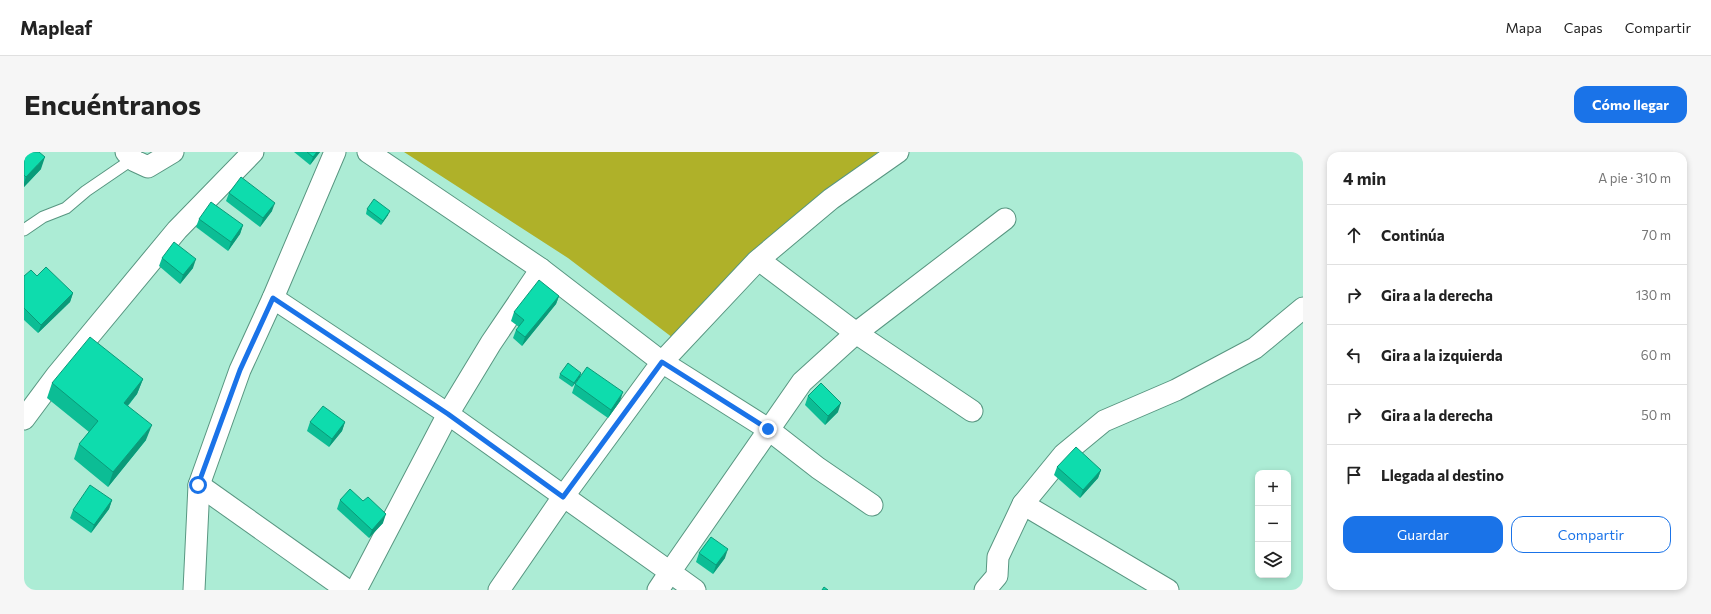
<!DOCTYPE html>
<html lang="es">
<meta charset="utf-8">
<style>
body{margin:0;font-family:Commissioner,sans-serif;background:#f6f6f6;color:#222}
.controls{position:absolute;right:12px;bottom:12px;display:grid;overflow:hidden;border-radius:8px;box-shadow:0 2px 6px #0003}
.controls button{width:36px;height:36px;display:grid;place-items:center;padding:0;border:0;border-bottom:1px solid #e0e0e0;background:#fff;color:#222;font:20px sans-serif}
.stop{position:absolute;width:12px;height:12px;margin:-9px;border:3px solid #1a73e8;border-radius:50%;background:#fff}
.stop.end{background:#1a73e8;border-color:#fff;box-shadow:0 1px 4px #0008}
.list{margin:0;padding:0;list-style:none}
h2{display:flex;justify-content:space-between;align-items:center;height:52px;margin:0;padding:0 16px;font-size:17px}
h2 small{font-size:13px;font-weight:400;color:#767676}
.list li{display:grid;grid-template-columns:26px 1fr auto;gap:12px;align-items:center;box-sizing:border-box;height:60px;padding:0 16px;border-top:1px solid #e0e0e0}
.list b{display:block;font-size:15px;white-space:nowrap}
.list em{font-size:13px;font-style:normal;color:#767676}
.actions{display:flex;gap:8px;padding:12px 16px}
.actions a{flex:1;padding:9px 0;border:1px solid #1a73e8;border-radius:12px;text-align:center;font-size:14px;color:#1a73e8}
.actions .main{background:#1a73e8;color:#fff}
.icon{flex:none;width:22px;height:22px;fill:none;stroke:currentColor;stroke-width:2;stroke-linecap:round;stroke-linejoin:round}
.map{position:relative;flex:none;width:1279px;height:438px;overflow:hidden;border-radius:12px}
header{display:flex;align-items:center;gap:24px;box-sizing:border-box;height:56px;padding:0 20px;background:#fff;border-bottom:1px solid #e0e0e0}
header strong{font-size:19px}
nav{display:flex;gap:22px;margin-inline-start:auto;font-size:14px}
.intro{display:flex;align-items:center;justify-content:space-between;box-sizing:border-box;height:96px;padding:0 24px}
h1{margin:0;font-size:28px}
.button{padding:10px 18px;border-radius:12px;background:#1a73e8;color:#fff;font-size:14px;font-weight:700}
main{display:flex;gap:24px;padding:0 24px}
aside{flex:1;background:#fff;border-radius:12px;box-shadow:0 2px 6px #0003}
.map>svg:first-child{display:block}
.grass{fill:#afb129}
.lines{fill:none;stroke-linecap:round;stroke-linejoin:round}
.lane-casing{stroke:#589681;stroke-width:13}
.street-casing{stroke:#589681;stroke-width:23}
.lane{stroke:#fff;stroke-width:11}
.street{stroke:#fff;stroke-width:21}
.wall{fill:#0cbd95}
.shaded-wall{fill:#0a9a79}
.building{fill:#0edcad;stroke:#0a9a79}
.route{stroke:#1a73e8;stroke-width:5}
</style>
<header>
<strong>Mapleaf</strong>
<nav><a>Mapa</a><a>Capas</a><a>Compartir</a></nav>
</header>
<div class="intro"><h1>Encuéntranos</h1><a class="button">Cómo llegar</a></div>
<main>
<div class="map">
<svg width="1279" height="438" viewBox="0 0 1279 438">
<rect width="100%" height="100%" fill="#acecd5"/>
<path class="grass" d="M380,0H854L730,100L653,189L544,106Z"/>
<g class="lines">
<g class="lane-casing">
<path id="lane" d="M0,78L19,65L42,56L62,39L103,11L113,13"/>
</g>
<g class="street-casing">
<g id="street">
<path d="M102,0L111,9L124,15L149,0"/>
<path d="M344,0L517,117L638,210L539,345L475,438"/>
<path d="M735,108L832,181L948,259"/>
<path d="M249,146L424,262L646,420L634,438"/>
<path d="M0,267L32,224L153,78L229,0"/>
<path d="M175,333L323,438"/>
<path d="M999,352L1144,438"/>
<path d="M848,353L794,316L744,277L638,210L733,109L807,47L874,0"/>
<path d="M170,438L175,333L216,218L249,146L311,0"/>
<path d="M332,438L424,262L467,191L517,117"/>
<path d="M671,438L646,420L778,230L832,181L981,67"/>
<path d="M961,438L973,424L974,405L999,352L1040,302L1080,269L1152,238L1231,196L1279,156"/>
</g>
</g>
<use href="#lane" class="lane"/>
<use href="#street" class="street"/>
</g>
<g class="wall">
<path d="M0,0L17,17L0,35Z"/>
<path d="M270,0H296L286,13Z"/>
<path d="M205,41L248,59L236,75L202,49Z"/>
<path d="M343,57L364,63L357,73L342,62Z"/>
<path d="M175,67L219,73L216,82L204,99L172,75Z"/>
<path d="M138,106L169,116L156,132L135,114Z"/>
<path d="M0,124L49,141L46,150L14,181L0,168Z"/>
<path d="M535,144L532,152L498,194L489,186L492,178L495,175L487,169L490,160Z"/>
<path d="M557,221L556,225L548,235L535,226L536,222Z"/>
<path d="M119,227L113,242L104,254L122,288L84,335L50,307L55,292L65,280L23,246L28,231Z"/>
<path d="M551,232L596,249L584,266L548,241Z"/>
<path d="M784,244L814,260L801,273L781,253Z"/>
<path d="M286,270H321L318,279L305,295L283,279Z"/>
<path d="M1033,315L1077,318L1074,326L1056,346L1030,323Z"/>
<path d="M88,348L85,357L67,381L46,366L49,358Z"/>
<path d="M316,348L359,371L345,386L313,357Z"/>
<path d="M675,401L701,406L689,422L672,410Z"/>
</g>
<g class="shaded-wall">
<path d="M293,0H296L286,13L289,5Z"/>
<path d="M21,5L17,17L0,35V31L2,25Z"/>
<path d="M251,51L248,59L236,75L239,66Z"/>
<path d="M366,59L364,63L357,73L359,69Z"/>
<path d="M219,73L216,82L204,99L207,90Z"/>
<path d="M172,107L169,116L156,132L159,123Z"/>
<path d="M49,141L46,150L14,181L17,173Z"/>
<path d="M535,144L532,152L498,194L501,185Z"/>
<path d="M557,221L556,225L548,235L550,231Z"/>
<path d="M119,227L113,242L94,265L100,251Z"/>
<path d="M599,240L596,249L584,266L587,258Z"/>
<path d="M817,251L814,260L801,273L804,264Z"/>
<path d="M321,270L318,279L305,295L308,287Z"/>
<path d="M128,273L122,288L84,335L89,320Z"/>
<path d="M1077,318L1074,326L1056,346L1059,338Z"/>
<path d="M88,348L85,357L67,381L70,373Z"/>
<path d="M362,362L359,371L345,386L348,378Z"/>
<path d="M704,397L701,406L689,422L692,413Z"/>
</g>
<g class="building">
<path d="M0,0H15L21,5L2,25L0,23Z"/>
<path d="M283,0H293L289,5Z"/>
<path d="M217,25L251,51L239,66L205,41Z"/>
<path d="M350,47L366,59L359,69L343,57Z"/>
<path d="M187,50L219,73L207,90L175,67Z"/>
<path d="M150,90L172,107L159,123L138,106Z"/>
<path d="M22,115L49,141L17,173L0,156V124L7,118L13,124Z"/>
<path d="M515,128L535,144L501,185L492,178L500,168L490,160Z"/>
<path d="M66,185L119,227L100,251L128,273L89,320L55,292L74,269L28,231Z"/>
<path d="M544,211L557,221L550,231L536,222Z"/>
<path d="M563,215L599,240L587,258L551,232Z"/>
<path d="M797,231L817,251L804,264L784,244Z"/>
<path d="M299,254L321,270L308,287L286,270Z"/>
<path d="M1052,295L1077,318L1059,338L1033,315Z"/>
<path d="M66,333L88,348L70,373L49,358Z"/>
<path d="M326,337L339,349L344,345L362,362L348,378L316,348Z"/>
<path d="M687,385L704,397L692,413L675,401Z"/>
<path d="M800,435L804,438H798Z"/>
</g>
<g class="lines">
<path class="route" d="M174,333L216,218L249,146L424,262L539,345L638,210L744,277"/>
</g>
</svg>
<div class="controls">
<button>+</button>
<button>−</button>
<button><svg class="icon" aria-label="layers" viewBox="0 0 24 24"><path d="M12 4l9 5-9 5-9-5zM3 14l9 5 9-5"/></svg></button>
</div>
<div class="stop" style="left:174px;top:333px"></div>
<div class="stop end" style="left:744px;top:277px"></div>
</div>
<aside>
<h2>4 min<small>A pie · 310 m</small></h2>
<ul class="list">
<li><svg class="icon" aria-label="ahead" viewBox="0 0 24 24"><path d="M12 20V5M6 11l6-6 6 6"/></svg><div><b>Continúa</b></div><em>70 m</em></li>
<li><svg class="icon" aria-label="right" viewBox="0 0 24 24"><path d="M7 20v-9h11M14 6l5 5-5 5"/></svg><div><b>Gira a la derecha</b></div><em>130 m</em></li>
<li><svg class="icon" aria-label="left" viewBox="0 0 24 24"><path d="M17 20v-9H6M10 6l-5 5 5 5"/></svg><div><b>Gira a la izquierda</b></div><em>60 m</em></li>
<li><svg class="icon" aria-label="right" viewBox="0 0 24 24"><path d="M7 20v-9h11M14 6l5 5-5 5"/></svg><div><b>Gira a la derecha</b></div><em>50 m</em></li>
<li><svg class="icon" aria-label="arrive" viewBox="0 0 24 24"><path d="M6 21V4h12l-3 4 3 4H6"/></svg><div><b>Llegada al destino</b></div></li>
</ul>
<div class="actions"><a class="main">Guardar</a><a>Compartir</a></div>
</aside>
</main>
